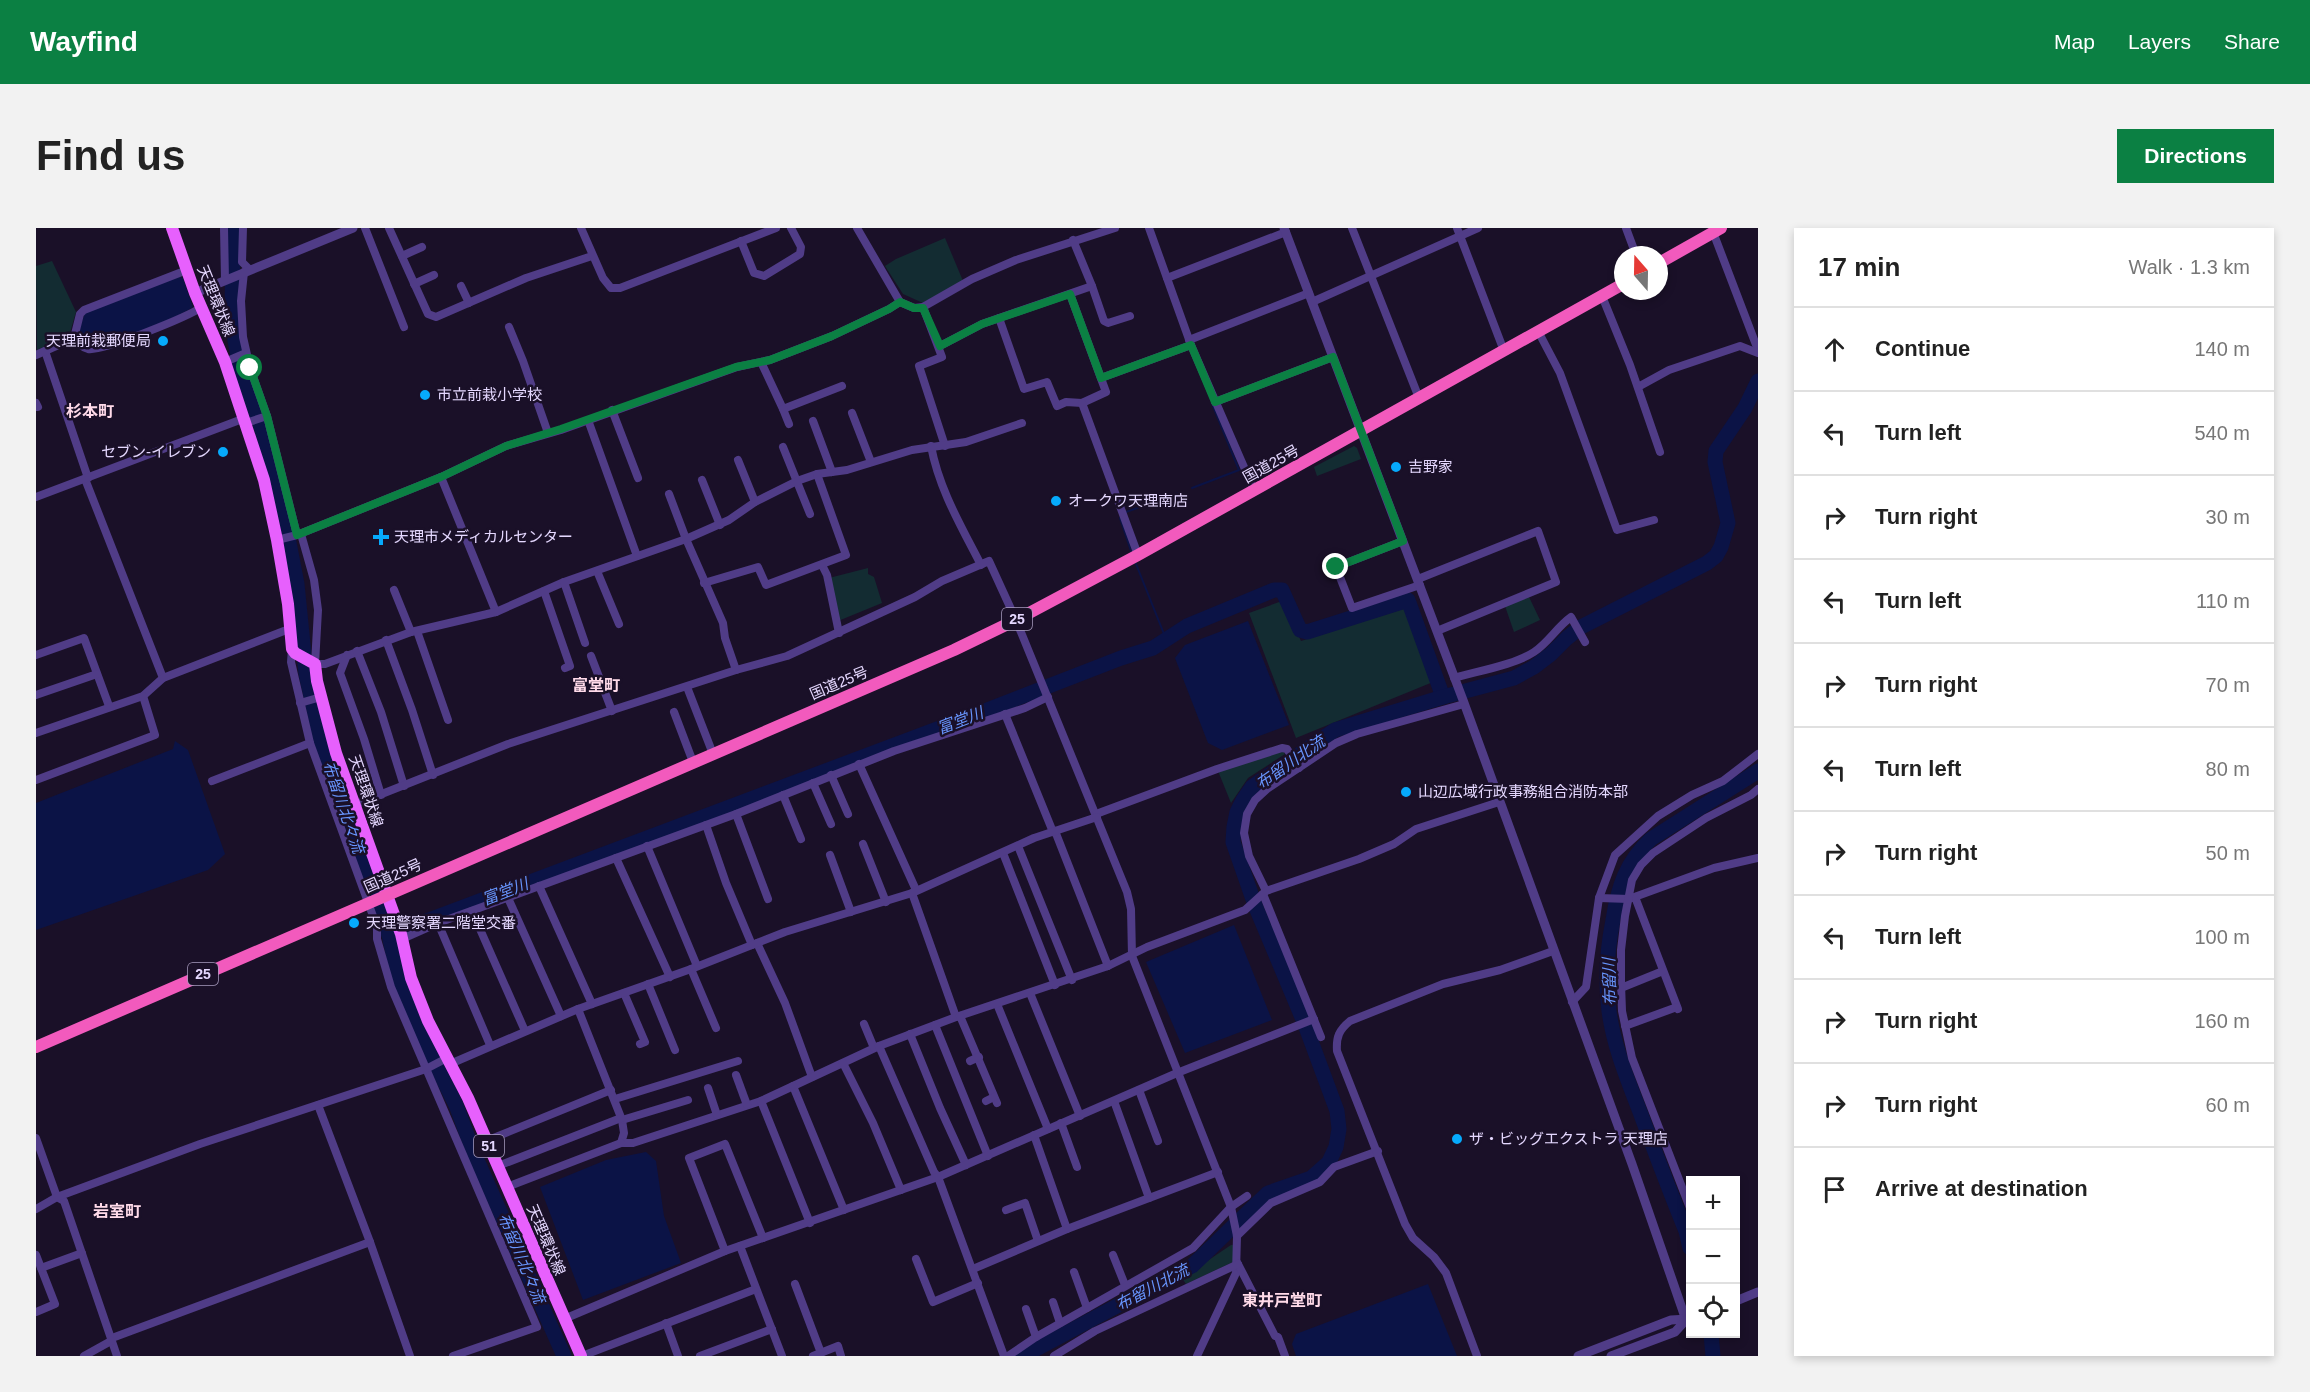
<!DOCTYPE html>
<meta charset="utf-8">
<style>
body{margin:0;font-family:Helvetica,"Noto Sans JP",sans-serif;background:#f2f2f2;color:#222}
.controls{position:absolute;right:18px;bottom:18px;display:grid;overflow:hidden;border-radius:0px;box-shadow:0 3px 9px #0003}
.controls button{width:54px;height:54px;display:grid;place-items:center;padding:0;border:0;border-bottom:2px solid #e0e0e0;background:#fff;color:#222;font:30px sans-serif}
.compass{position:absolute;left:1578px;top:18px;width:54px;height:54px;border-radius:50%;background:#fff;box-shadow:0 3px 9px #0003;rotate:340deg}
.stop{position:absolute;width:18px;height:18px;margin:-14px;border:4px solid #0b8043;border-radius:50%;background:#fff}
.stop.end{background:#0b8043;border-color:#fff;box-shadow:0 2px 6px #0008}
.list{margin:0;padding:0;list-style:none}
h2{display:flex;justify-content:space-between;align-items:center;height:78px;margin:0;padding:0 24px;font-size:26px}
h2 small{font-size:20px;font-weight:400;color:#767676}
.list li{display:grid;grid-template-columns:39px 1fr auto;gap:18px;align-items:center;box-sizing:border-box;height:84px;padding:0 24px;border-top:2px solid #e0e0e0}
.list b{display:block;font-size:22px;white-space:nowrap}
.list em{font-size:20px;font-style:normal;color:#767676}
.icon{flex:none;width:33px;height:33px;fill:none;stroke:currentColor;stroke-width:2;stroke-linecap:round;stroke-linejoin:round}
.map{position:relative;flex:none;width:1722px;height:1128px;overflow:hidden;border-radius:0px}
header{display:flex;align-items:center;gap:36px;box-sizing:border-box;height:84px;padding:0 30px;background:#0b8043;color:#fff}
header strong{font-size:28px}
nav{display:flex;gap:33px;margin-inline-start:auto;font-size:21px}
.intro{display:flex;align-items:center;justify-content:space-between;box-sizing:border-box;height:144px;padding:0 36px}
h1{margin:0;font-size:42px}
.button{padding:15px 27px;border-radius:0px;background:#0b8043;color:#fff;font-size:21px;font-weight:700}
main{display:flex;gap:36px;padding:0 36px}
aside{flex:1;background:#fff;border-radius:0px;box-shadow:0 3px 9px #0003}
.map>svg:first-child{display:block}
.green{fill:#132c32}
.water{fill:#0b1346}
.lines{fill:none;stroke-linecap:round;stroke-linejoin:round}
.stream{stroke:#0b1346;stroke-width:2}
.river{stroke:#0b1346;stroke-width:15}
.minor{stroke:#503c87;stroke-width:8}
.tertiary{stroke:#503c87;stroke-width:9}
.primary{stroke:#e760fd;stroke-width:12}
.trunk{stroke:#f25abd;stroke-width:12}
.route{stroke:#0b8043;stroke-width:8}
.poi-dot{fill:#06aafc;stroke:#1a1028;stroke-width:2}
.labels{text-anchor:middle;stroke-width:5;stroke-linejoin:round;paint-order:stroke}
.shield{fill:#1a1028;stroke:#a89cbe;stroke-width:1.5}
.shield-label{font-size:14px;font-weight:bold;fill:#e5d8ff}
.street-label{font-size:15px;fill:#e5d8ff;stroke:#1a1028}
.poi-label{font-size:15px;fill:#e5d8ff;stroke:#1a1028;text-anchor:start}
.neighbourhood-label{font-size:16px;font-weight:bold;fill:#ffdae9;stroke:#1a1028}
.water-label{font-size:16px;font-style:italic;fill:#6794fd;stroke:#1a1028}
</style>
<header>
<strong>Wayfind</strong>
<nav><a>Map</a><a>Layers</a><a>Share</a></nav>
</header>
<div class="intro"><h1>Find us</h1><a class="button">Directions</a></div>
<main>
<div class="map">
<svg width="1722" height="1128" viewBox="0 0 1722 1128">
<rect width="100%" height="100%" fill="#1a1028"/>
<g class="green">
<path d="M909,10L927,53L887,75L867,66L849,38L860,31Z"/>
<path d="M16,33L40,84L33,108L1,122L0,38Z"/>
<path d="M1318,218L1321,220L1325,231L1281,248L1278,239Z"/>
<path d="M832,340V346L838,349L846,375L802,393L793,350Z"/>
<path d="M1493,369L1504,392L1478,404L1469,378Z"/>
<path d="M1246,373L1265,413L1370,380L1397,454L1260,510L1213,385Z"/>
<path d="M1245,522L1249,526L1212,550L1195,575L1182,543Z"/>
<path d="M1195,1017H1198L1197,1034L1150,1056L1146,1050Z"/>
</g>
<g class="water">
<path d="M143,48L147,50L157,79C141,90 72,120 54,118C51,118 48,116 45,115L41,107L49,85Z"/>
<path d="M1212,393L1253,497L1186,522L1172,515L1139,430L1149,417Z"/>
<path d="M139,513L152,522L189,626L172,642L0,702V575L137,521Z"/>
<path d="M1198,697L1236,792L1149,825L1110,734Z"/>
<path d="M610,924L620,933L628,988L645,1035L547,1072L504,959L570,932Z"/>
<path d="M1392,1056L1421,1128H1260L1256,1116L1260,1106Z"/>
</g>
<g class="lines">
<g class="stream">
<path d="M1156,260L1203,242L1177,178"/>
<path d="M1090,284L1143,265"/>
<path d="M1084,290L1095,323"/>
<path d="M1100,336L1130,411"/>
</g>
<g class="river">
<path d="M197,0L196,89L199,113L204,138L228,208L250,299L261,356L270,446L284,510L353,707L362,749L377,792L420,877L437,923L528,1128"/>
<path d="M353,707L933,489L1085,430L1117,420L1151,398L1238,362H1246L1264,402L1271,404L1372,372L1407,469"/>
<path d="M1654,1020L1650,1003C1635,967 1621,929 1607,892C1594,857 1578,821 1573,783C1569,752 1571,722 1577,692C1582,659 1590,634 1615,611L1722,543"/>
<path d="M1675,1106L1677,1128"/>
<path d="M987,1128L1156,1038L1232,965L1275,950L1293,934L1300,919L1303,901L1301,883L1268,794L1219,677L1197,614L1198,599L1201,584L1207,572L1216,559L1299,502L1407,469L1478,450L1498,439L1515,426L1531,410L1545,399L1671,335L1680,328L1685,319L1692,295L1679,234L1680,223L1709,180L1722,153"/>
</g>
<g class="minor">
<path d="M188,0L189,52"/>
<path d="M207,0L206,34L214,42"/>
<path d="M329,0L368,99"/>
<path d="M353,0L392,86L400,89L490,50L556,28"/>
<path d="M545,0L567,50L575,60H584L740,0"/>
<path d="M821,0L864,74L878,80L887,79L936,51L980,32L1079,0"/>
<path d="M1113,0L1155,117L1218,262"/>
<path d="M1316,0L1383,170"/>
<path d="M1421,0L1468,123"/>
<path d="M1590,0L1600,27"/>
<path d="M1677,4L1722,122"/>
<path d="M705,13L718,45L728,48L764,26L765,19L755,0"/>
<path d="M366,28L386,19"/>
<path d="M208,44L205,73L207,109L214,140L231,188L261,307"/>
<path d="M1131,50L1250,4"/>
<path d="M378,56L398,47"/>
<path d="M425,58L433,75"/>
<path d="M1056,58L1068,93L1072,95L1094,88"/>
<path d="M1566,68L1594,137L1624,224"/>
<path d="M1276,74L1442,0"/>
<path d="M887,79L906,129L883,138L909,218"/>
<path d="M963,90L988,161L1011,154L1021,178L1030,174L1046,175L1070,164L1034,66"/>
<path d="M473,99L487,133L512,205"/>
<path d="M1502,103L1524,145L1581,302L1618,292"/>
<path d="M38,110L44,86L48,82L151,42"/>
<path d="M1153,112L1273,65"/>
<path d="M904,118L946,96L1056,58L1037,12"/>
<path d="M9,123L52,250"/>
<path d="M0,127L38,110C42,115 45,119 52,121C66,124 151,89 166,79"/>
<path d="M189,134L210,125"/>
<path d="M725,134L747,181L806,158"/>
<path d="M1065,150L1155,117"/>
<path d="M1602,159L1633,142L1704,118L1722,125"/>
<path d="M1179,174L1297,129"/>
<path d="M0,175L2,179H0"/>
<path d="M1046,175L1102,327"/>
<path d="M747,181L753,196"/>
<path d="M576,182L602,250"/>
<path d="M816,185L835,234"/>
<path d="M552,192L601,328"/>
<path d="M777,193L796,244"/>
<path d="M210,195L231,188"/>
<path d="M895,218C903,261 925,298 945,337"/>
<path d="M747,219L774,286"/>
<path d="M702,232L719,274"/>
<path d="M405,249L460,384"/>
<path d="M49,251L127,450"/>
<path d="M666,252L684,297"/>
<path d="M633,266L650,311L687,395L689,410L700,442"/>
<path d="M0,269L209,190"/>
<path d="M265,306L278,352L282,382L279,436H289L375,404L460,384L528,354L650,311L693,292L719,274L761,253L781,246L811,242L876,222L930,214L986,195"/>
<path d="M241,312L261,307L405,249L470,218L525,202L701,139L734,132L796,108L853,81L864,74"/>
<path d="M1367,313L1300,339L1316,380L1384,357"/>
<path d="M786,337L791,347L803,405"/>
<path d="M561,343L583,396"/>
<path d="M1382,351L1502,303L1520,354L1401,403"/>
<path d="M528,354L549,415"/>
<path d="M668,355L722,339L730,357L810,327L781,246"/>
<path d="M358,362L375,404"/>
<path d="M508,363L534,438L529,440"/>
<path d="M381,403L412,492"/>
<path d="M350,412L376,482L397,547"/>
<path d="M256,421L255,434L274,515L341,699V711L355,759L501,1099L417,1128"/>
<path d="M321,423L345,484L368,558"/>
<path d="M0,427L48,410L73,478"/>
<path d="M311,427L304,445L328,511L345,567"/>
<path d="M555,428L576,483"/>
<path d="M1418,450C1442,443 1478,437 1498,424C1512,415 1521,399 1535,389L1549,414"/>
<path d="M651,459L677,526"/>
<path d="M0,467L61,446"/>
<path d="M264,475L285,469"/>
<path d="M638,484L657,534"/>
<path d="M969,486L1017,604"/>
<path d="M0,505L107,468L127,450L253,401"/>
<path d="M823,536L880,662"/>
<path d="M795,547L812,586"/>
<path d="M0,552L119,507L107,468"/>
<path d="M176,553L274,515"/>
<path d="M777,555L795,596"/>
<path d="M747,567L765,611"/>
<path d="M318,577L472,516L700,442L751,428L879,369L906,353L953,333L980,392L1091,664L1095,681L1096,728L1195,979L1201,1008L1200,1045L1161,1128"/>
<path d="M700,586L732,671"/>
<path d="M1060,586L1181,541L1246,520L1251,521L1263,540"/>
<path d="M670,597L690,655L716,717"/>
<path d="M1019,603L1072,738"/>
<path d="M827,616L850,674"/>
<path d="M611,618L661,738"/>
<path d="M982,618L1036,752"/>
<path d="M967,625L1019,757"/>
<path d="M794,627L815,684"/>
<path d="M580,630L634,749"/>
<path d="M503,658L556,776"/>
<path d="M1230,663L1213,628L1208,605L1211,586L1219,572L1231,561L1300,515L1321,506L1428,476"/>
<path d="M876,665L920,789"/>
<path d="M1227,666L1285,809"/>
<path d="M1599,669L1642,781"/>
<path d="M472,670L525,788"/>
<path d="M1563,670L1593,671L1678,640L1722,630"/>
<path d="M436,683L489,803"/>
<path d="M402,695L454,817"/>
<path d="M366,711L402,695L700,586L858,523L989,480L1012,469"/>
<path d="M721,715L749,775L776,849"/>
<path d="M655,741L680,800"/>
<path d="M612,756L639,822"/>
<path d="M1585,760L1627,743"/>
<path d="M588,765L609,814L604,816"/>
<path d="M994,765L1044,888"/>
<path d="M1536,774L1550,759L1563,670L1579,627L1622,588L1656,567L1687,553L1722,526"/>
<path d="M961,776L1012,901"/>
<path d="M542,781L586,892L588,905L585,915H597L725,873L843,818L920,789L1072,738L1111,719L1209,682L1230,663L1323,631L1358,616L1380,601L1463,574"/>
<path d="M924,788L961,875"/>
<path d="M828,796L838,820"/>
<path d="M899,797L952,928"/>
<path d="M1589,798L1641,779"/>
<path d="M874,806L904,880L930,937"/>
<path d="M843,818L898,944L902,949L968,1128"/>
<path d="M934,833L943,829"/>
<path d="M807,835L837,895L865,962"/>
<path d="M414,836L542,781L655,741L749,704L876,665L998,610L1061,589"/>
<path d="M700,847L711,877"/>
<path d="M757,858L808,982"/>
<path d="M672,860L681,887"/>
<path d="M1103,862L1122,913"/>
<path d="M579,871L702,833"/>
<path d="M725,873L774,995"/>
<path d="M950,873L958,869"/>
<path d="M1078,873L1113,970"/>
<path d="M282,877L334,1014L374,1128"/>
<path d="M586,892L652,872"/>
<path d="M1025,895L1041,939"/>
<path d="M998,907L1031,1001"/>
<path d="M0,910L21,969L28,973L81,1128"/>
<path d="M450,913L575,862"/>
<path d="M462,938L585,890"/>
<path d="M471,959L585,915"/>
<path d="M1654,980L1596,830L1586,783L1585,756V722L1589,688L1596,652L1605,637L1617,625L1670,590L1715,567L1722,561"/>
<path d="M0,981L21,969L164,916L390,841L411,830"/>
<path d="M970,982L989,975L1002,1013"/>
<path d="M1201,1008L1235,975L1284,954L1298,939L1342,923"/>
<path d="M704,1018L746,1128"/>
<path d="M689,1023L653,930L689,916L727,1010"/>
<path d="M0,1027L19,1076L0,1084"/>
<path d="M1077,1027L1089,1057"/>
<path d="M880,1031L897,1074L942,1055"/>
<path d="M1202,1036L1239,1108L1242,1109L1249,1128"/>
<path d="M5,1040L46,1025"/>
<path d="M937,1041L1031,1001L1182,944"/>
<path d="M1038,1044L1051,1080"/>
<path d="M759,1056L785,1125"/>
<path d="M1017,1074L1024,1095"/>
<path d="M990,1081L1000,1109"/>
<path d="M528,1091L689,1023L902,949L1141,845L1278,791"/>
<path d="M630,1095L642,1128"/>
<path d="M76,1110L334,1014"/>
<path d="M48,1128L75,1113"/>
<path d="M546,1128L720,1061"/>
<path d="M664,1128L736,1101"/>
<path d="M777,1128L802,1118L805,1128"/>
<path d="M972,1128L1000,1109L1157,1020L1195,979L1211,968"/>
<path d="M1018,1128L1059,1103L1202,1036"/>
<path d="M1441,1128L1410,1045L1398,1029L1377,1010L1369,996L1301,823C1300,809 1303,802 1314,793L1407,756L1464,742L1517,723"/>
</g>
<g class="tertiary">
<path d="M1248,0L1427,472L1596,936L1650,1092"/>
<path d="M159,65L317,0"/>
<path d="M1700,1073L1722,1064"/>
<path d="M1542,1128L1635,1092L1652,1091"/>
<path d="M1575,1128L1639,1104L1650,1092"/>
</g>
<path class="primary" d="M136,0L159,65L189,134L228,252L241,312L252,376L256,421L259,425L279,436L281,453L300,525L365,706L375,750L392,793L432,870L545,1128"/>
<g class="trunk">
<path d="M1623,35L1685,0"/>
<path d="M0,819L918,422L980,392L1102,327L1587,56"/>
</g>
</g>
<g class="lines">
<path class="route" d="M214,140L231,188L261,307L405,249L470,218L525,201L700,139L734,132L796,108L853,81L864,74L878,80H887L904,118L946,96L1034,66L1065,150L1155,117L1179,174L1297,129L1367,313L1300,339"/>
</g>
<g class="poi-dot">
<circle cx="127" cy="113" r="6"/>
<circle cx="389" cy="167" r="6"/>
<circle cx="187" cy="224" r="6"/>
<circle cx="1360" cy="239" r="6"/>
<circle cx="1020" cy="273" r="6"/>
<path d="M342 300h6v6h6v6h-6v6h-6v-6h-6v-6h6z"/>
<circle cx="1370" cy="564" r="6"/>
<circle cx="318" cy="695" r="6"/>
<circle cx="1421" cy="911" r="6"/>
</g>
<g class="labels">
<g class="shield">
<rect x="966" y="380" width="30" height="22" rx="4.5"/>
<rect x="152" y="735" width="30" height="22" rx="4.5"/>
<rect x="438" y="907" width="30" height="22" rx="4.5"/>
</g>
<g class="shield-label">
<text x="981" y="396">25</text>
<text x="167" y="751">25</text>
<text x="453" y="923">51</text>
</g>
<g class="street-label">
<text transform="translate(180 73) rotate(68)" y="5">天理環状線</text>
<text transform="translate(1235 236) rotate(-29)" y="5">国道25号</text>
<text transform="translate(803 455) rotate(-23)" y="5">国道25号</text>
<text transform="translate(330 563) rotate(71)" y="5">天理環状線</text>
<text transform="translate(357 648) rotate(-24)" y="5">国道25号</text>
<text transform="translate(510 1012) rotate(67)" y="5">天理環状線</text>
</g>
<g class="poi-label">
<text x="115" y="118" text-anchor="end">天理前栽郵便局</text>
<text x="401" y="172">市立前栽小学校</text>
<text x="175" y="229" text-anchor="end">セブン-イレブン</text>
<text x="1372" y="244">吉野家</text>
<text x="1032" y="278">オークワ天理南店</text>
<text x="358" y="314">天理市メディカルセンター</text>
<text x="1382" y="569">山辺広域行政事務組合消防本部</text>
<text x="330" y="700">天理警察署二階堂交番</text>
<text x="1433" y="916">ザ・ビッグエクストラ 天理店</text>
</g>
<g class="neighbourhood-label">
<text x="54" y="189">杉本町</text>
<text x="560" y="463">富堂町</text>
<text x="81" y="989">岩室町</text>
<text x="1246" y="1078">東井戸堂町</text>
</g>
<g class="water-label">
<text transform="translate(924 492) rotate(-21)" y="6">富堂川</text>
<text transform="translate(1254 534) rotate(-35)" y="6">布留川北流</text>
<text transform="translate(308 579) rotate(71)" y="6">布留川北々流</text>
<text transform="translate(469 663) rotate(-21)" y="6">富堂川</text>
<text transform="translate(1573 754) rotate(-92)" y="6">布留川</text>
<text transform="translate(486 1030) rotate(67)" y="6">布留川北々流</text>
<text transform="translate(1116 1059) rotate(-28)" y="6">布留川北流</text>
</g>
</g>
</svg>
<div class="controls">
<button>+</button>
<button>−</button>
<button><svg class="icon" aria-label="locate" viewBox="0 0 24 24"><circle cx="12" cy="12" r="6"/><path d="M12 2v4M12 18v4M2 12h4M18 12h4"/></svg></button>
</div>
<svg class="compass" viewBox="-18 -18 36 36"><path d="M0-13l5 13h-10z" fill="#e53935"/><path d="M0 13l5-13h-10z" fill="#767676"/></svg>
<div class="stop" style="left:214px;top:140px"></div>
<div class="stop end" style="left:1300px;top:339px"></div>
</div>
<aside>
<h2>17 min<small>Walk · 1.3 km</small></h2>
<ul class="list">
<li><svg class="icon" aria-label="ahead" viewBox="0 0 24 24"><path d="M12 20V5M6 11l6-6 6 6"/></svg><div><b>Continue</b></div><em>140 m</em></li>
<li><svg class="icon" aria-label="left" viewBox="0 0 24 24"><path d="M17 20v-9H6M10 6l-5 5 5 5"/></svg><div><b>Turn left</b></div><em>540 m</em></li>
<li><svg class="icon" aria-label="right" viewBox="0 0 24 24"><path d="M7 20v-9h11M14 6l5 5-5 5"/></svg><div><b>Turn right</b></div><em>30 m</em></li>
<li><svg class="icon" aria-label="left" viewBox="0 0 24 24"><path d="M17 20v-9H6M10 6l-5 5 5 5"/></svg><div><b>Turn left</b></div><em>110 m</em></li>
<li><svg class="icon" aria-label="right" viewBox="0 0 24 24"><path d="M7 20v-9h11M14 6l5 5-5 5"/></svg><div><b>Turn right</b></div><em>70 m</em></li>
<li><svg class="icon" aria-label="left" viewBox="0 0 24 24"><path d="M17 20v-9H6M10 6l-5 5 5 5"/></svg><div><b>Turn left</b></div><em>80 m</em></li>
<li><svg class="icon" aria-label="right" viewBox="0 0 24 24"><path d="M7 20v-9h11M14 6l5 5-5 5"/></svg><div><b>Turn right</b></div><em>50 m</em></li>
<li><svg class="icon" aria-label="left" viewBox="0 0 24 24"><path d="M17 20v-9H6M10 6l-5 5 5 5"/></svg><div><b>Turn left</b></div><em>100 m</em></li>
<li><svg class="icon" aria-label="right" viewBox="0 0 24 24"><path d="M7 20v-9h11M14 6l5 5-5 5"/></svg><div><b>Turn right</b></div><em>160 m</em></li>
<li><svg class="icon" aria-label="right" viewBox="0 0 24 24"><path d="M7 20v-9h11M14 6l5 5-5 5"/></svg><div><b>Turn right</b></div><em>60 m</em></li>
<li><svg class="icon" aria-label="arrive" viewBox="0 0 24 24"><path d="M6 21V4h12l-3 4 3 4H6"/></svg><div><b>Arrive at destination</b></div></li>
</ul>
</aside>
</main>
